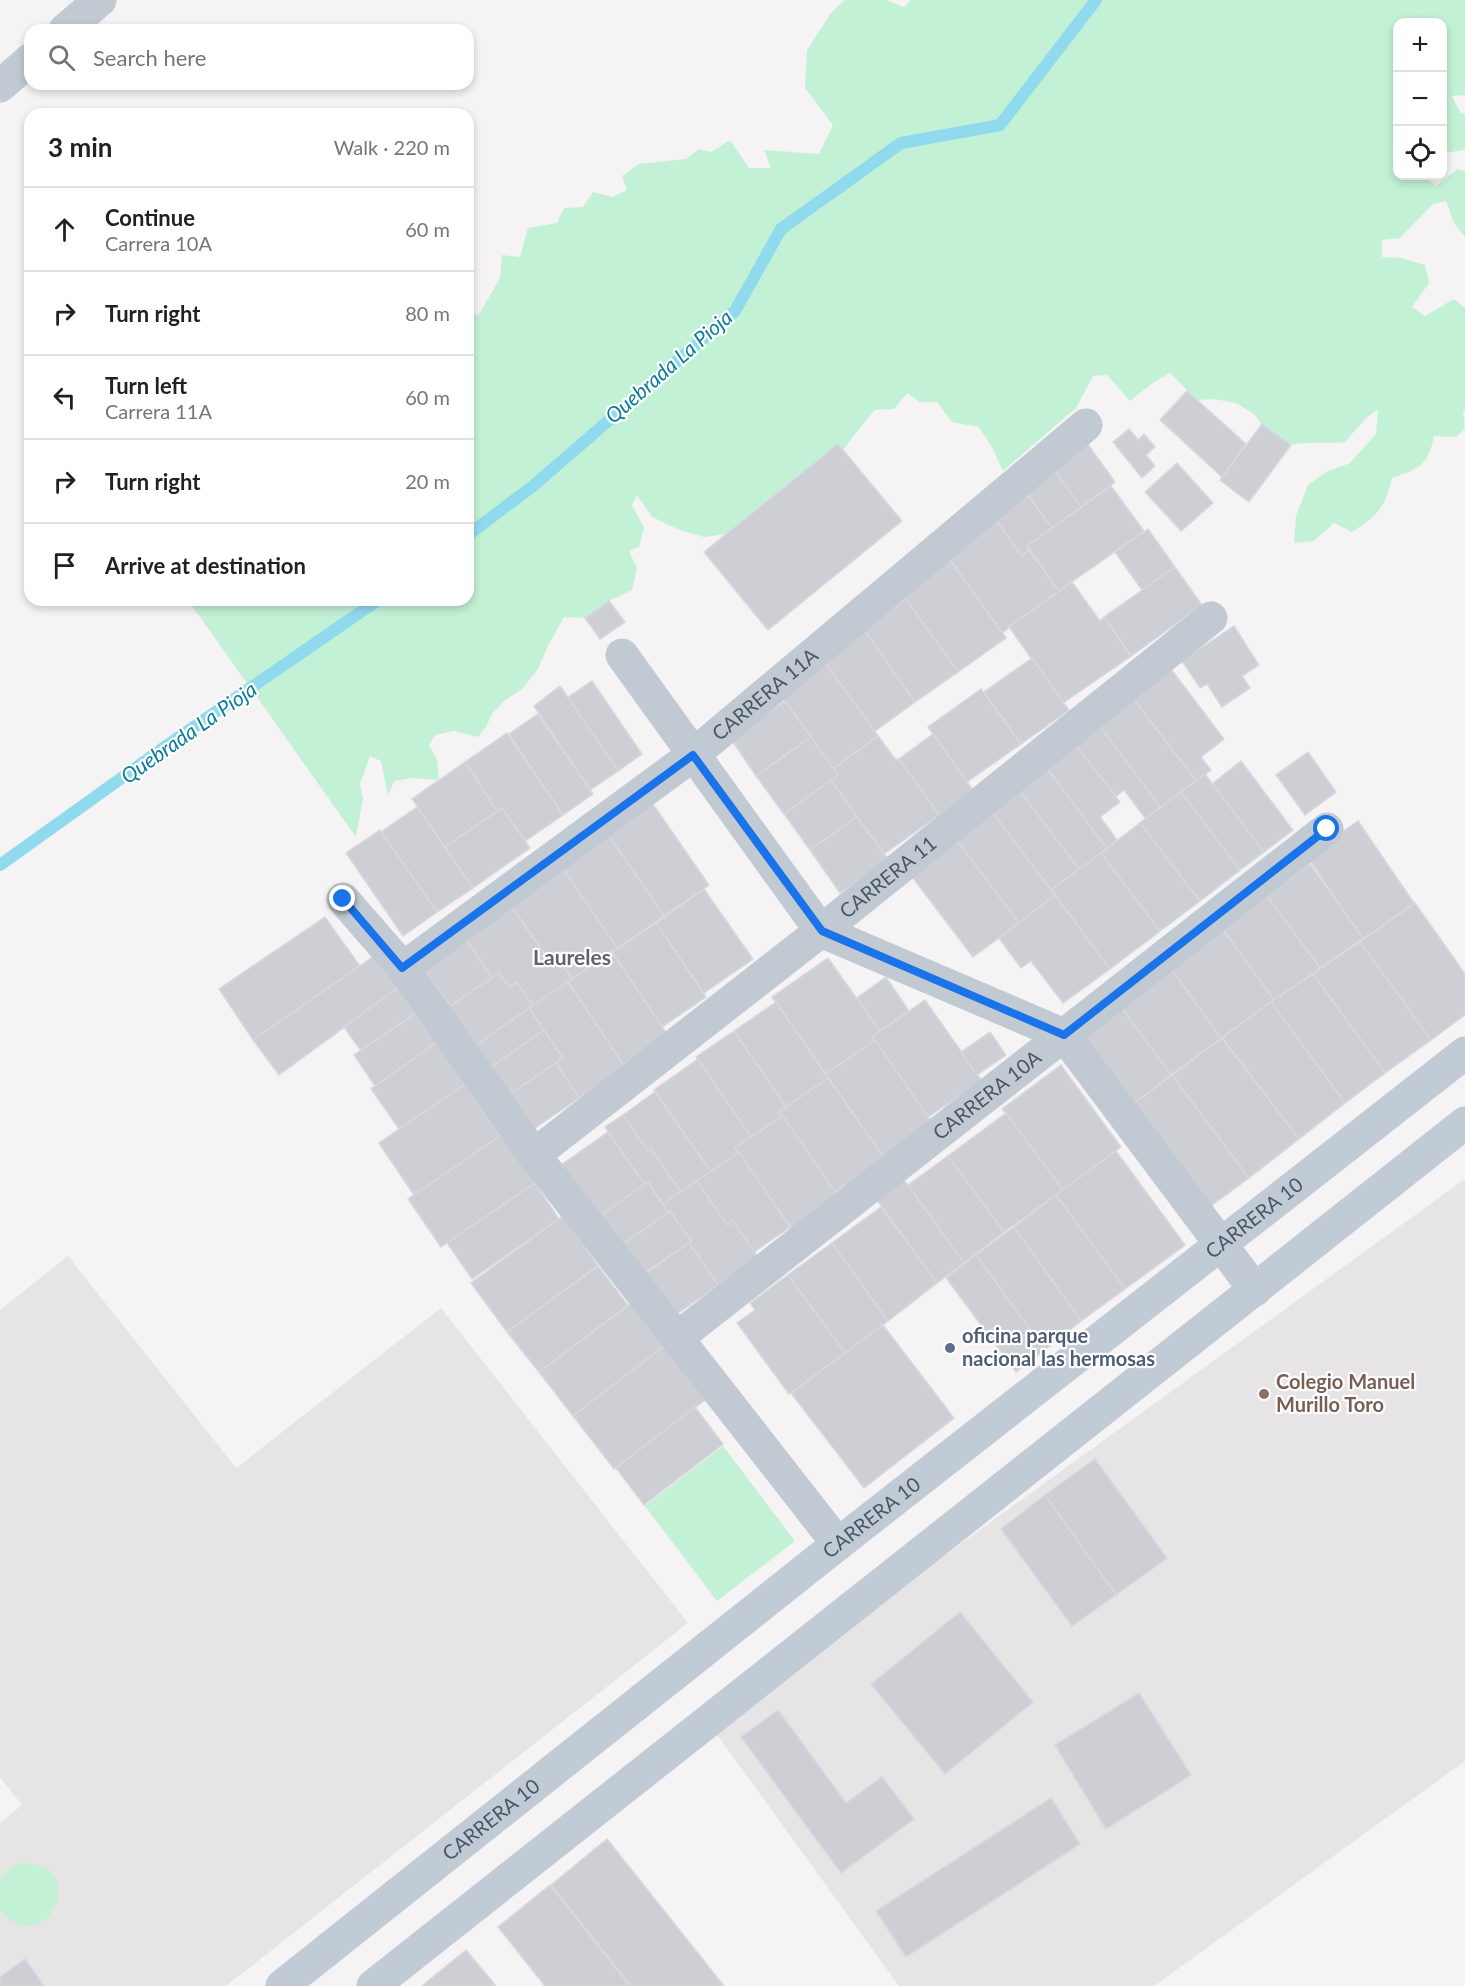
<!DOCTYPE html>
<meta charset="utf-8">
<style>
body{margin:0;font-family:Lato,sans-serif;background:#f6f6f6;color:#202124}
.controls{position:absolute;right:18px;top:18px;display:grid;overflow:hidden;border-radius:12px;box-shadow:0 3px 9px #0003}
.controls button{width:54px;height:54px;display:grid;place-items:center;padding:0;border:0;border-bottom:2px solid #e0e0e0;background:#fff;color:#202124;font:30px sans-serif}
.stop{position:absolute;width:18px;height:18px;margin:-14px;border:4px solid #1a73e8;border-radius:50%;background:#fff}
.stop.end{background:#1a73e8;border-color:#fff;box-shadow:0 2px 6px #0008}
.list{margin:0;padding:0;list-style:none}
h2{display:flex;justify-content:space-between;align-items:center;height:78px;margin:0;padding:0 24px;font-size:26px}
h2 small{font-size:20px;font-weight:400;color:#757577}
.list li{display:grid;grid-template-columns:39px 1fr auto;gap:18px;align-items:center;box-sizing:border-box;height:84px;padding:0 24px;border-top:2px solid #e0e0e0}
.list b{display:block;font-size:22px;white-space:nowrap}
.list p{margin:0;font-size:20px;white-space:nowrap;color:#757577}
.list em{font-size:20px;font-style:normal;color:#757577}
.icon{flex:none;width:33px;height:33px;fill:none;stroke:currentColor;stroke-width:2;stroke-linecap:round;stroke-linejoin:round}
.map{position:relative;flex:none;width:1465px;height:1986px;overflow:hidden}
.search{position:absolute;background:#fff;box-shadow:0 3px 9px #0003;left:24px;top:24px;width:450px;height:66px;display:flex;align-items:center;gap:15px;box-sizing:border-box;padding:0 21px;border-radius:18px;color:#757577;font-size:22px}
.panel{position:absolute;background:#fff;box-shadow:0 3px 9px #0003;left:24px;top:108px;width:450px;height:498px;border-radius:18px}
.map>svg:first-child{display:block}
.education{fill:#e6e4e5}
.green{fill:#c3f1d5}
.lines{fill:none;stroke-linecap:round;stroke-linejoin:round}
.stream{stroke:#90daee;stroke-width:12}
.building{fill:#cdcfd5;stroke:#d7d9de;stroke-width:1.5}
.minor{stroke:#c1cad2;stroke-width:33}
.secondary{stroke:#c1cbd6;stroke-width:33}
.route{stroke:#1a73e8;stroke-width:8}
.service-dot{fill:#5c6f8a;stroke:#fff;stroke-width:2}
.education-dot{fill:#8d6e63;stroke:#fff;stroke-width:2}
.labels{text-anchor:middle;stroke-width:4.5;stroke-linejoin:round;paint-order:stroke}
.street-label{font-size:20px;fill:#4a5661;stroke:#fff}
.service-label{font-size:20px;font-weight:bold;fill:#4e5e75;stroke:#fff;text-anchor:start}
.education-label{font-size:20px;font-weight:bold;fill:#785e54;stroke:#fff;text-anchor:start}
.water-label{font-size:21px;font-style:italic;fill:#0c7c9b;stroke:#fff}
.neighbourhood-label{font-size:21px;font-weight:bold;fill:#5f6368;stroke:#fff}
</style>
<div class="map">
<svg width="1465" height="1986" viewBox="0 0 1465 1986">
<rect width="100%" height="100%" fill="#f5f3f3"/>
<g class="education">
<path d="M1465,1179V1761L1154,1986H899L710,1725Z"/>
<path d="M68,1256L236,1468L441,1308L688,1623L226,1986H0V1823L22,1805L0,1777V1310Z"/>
</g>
<g class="green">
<path d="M845,0H887L904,7L911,0H1465V95L1452,96L1460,112L1465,114V150L1443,153L1442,22H1398V176H1423L1436,186L1458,169L1465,171V237L1454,223L1446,201L1433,204L1400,238L1382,240V257L1401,258L1425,265L1429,283L1412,307L1425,316L1454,299L1465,308V410L1463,411L1465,429L1456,437L1434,436C1428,466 1420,468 1392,478C1385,508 1378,515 1352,532L1334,523L1314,541L1294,543L1296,516L1308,485L1326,472L1350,463L1376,434L1378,409L1365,419L1345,442C1327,444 1309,441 1291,445L1262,424L1254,414L1236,403L1214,399L1197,400L1170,373L1154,382L1130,401L1107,375L1093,376L1076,408L1003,471L993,449L979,427L952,422L937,402H920L907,393L894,409L875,410L862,425L843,450L838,444L727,534L704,537L680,530L652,517L637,495L632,505L644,528L639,547L629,551L637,568L632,590L609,601L585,618L564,617L548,646L538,669L523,688L504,701L492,714L486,727L478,737L454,731L435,735L429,745L437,759L439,780L413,778L394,781L388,796L381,761L370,756L360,784L363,799L356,837L188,600H468V313L471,311L478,316L500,278L502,255L520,257L528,228L557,223L564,208L583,207L593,192L613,197L627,190L622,176L639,164L686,159L699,149L711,152L730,140L749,168H771L764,150L819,154L833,125L805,88L807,50L831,13Z"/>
<path d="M723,1446L795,1541L717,1601L645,1506Z"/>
<path d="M23,1863C93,1864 45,1963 0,1910V1879L11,1867Z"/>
</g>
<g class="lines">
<g class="stream">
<path d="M468,535L533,486L735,311L781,229L901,143L1000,125L1096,0"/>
<path d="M0,865L162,749L378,600"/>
</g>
</g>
<g class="building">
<path d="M1187,391L1246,444L1222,477L1160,420Z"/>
<path d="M1262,424L1291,445L1249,502L1220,480Z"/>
<path d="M1129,429L1138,440L1144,434L1155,447L1146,455L1155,466L1142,478L1113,442Z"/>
<path d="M1087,443L1115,482L1081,507L1053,468Z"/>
<path d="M838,444L902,521L768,630L704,552Z"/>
<path d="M1177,463L1213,503L1181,531L1145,492Z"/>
<path d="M1054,469L1081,507L1052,528L1025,490Z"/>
<path d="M1111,486L1144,531L1059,591L1027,546Z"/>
<path d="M1028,496L1052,528L1027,546L1029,550L1022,556L995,519Z"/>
<path d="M995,519L1022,556L1029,550L1059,591L1002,633L946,554Z"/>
<path d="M1148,529L1175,567L1142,590L1115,552Z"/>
<path d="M950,560L1006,638L958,672L902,594Z"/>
<path d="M1175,567L1202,605L1131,656L1104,617Z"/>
<path d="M1072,582L1100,621L1104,617L1131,656L1063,703L1009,627Z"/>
<path d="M906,599L958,672L915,702L864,630Z"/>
<path d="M609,601L625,622L600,639L585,618Z"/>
<path d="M1234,626L1259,665L1242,676L1250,688L1222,707L1207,684L1200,688L1182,661Z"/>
<path d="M865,631L915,702L875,731L824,661Z"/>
<path d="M1032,658L1069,710L1021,744L984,692Z"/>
<path d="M824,661L878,736L833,769L779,692Z"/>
<path d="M1171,669L1224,739L1201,757L1211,770L1196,781L1133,698Z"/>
<path d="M592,681L642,754L618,771L567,698Z"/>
<path d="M560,686L618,771L590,790L534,706Z"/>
<path d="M981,689L1021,744L967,782L928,727Z"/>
<path d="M1133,698L1196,781L1161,808L1098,724Z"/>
<path d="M785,701L811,737L756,776L731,739Z"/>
<path d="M538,714L593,794L563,815L509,734Z"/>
<path d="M1098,724L1161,808L1146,819L1124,790L1115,797L1076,745Z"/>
<path d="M507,733L563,815L525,841L502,808L497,811L465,762Z"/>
<path d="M933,734L973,790L939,815L899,759Z"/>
<path d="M878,736L896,760L899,759L939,815L884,854L831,780L838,775L833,769Z"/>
<path d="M811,737L838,775L784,814L756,776Z"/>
<path d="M1076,745L1120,802L1100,817L1117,840L1107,849L1046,767Z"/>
<path d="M1308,752L1336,792L1305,815L1276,775Z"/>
<path d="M1241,761L1293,830L1264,852L1212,784Z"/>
<path d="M465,762L497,811L445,847L412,799Z"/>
<path d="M1046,767L1107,849L1079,869L1018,789Z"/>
<path d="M1205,774L1264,852L1240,870L1181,792Z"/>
<path d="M831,780L857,817L810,850L784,814Z"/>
<path d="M1018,789L1079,869L1051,890L990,809Z"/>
<path d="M1181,792L1240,870L1200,901L1140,823Z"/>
<path d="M648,797L709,885L664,916L607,833Z"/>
<path d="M417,807L473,888L437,912L381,832Z"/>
<path d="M502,808L530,848L473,888L445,847Z"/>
<path d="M990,809L1055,895L1019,923L958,842Z"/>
<path d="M857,817L888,859L840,893L810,850Z"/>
<path d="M1358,821L1414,903L1363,939L1307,856Z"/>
<path d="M1140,823L1200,901L1160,931L1101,853Z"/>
<path d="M380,830L437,912L403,936L346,853Z"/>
<path d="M607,833L664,916L617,948L560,864Z"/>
<path d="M958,842L1019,923L973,957L912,877Z"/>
<path d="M1101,853L1160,931L1110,969L1051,890Z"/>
<path d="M1310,864L1363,938L1320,968L1267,896Z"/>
<path d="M563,868L617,948L572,979L559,960L552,965L510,904Z"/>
<path d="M704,889L753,959L704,993L656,923Z"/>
<path d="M1055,895L1110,969L1063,1003L1031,961L1021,968L999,938Z"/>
<path d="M1267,896L1320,968L1274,1000L1222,928Z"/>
<path d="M1415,903L1465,974V1015L1431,1040L1360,942Z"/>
<path d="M510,904L552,965L559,960L572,979L533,1006L517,983L509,987L499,973L492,978L464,936Z"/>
<path d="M325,917L360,966L253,1040L219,989Z"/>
<path d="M656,923L706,997L662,1027L612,952Z"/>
<path d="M1222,928L1274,1000L1221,1038L1169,966Z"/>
<path d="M467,941L492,978L450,1006L425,970Z"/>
<path d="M1360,942L1431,1040L1385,1073L1313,974Z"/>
<path d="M612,952L667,1034L623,1064L568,982Z"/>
<path d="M374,956L398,988L279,1075L253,1040Z"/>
<path d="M828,958L880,1031L872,1037L875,1040L826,1074L772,997Z"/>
<path d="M1169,966L1221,1038L1171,1075L1119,1004Z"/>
<path d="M499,973L509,987L517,983L533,1006L472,1048L446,1009Z"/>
<path d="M1313,974L1385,1073L1345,1103L1271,1002Z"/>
<path d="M886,977L909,1011L880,1031L857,998Z"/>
<path d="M568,982L625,1067L579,1098L556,1063L563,1058L529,1008Z"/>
<path d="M398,988L415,1014L361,1051L344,1027Z"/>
<path d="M925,1000L982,1081L928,1117L872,1037Z"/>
<path d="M776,1002L828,1078L786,1107L734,1031Z"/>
<path d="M1271,1002L1345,1103L1299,1139L1222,1038Z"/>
<path d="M1119,1004L1171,1075L1129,1107L1075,1036Z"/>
<path d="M529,1008L544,1030L487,1070L472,1048Z"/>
<path d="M415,1014L436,1043L375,1086L354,1055Z"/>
<path d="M544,1030L563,1058L506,1097L487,1070Z"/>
<path d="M734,1031L786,1107L779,1112L783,1116L751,1137L696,1057Z"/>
<path d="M990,1032L1006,1055L977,1075L961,1052Z"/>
<path d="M1222,1038L1299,1139L1249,1178L1172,1075Z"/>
<path d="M875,1040L933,1124L884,1158L826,1074Z"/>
<path d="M436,1043L465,1084L400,1130L371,1089Z"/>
<path d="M698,1059L751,1137L735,1148L739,1152L711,1172L654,1090Z"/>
<path d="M556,1063L579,1098L529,1132L506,1097Z"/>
<path d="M1061,1065L1121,1147L1063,1190L1002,1109Z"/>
<path d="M1172,1075L1249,1178L1204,1211L1127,1109Z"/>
<path d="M828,1078L884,1158L835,1192L779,1112Z"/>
<path d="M465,1084L500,1136L414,1195L379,1143Z"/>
<path d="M655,1092L711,1172L681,1192L651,1149L648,1151L623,1115Z"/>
<path d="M1006,1113L1063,1190L1004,1232L948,1156Z"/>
<path d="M623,1115L648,1151L651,1149L681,1192L663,1204L648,1182L645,1185L605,1127Z"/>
<path d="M783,1116L840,1199L793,1231L735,1148Z"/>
<path d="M608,1132L645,1185L597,1218L561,1165Z"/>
<path d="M502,1135L535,1183L441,1247L408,1199Z"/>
<path d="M1116,1151L1185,1245L1125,1289L1056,1195Z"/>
<path d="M739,1152L790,1227L754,1252L732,1220L727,1225L697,1181Z"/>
<path d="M948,1156L1004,1232L964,1263L908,1185Z"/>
<path d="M904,1180L964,1263L937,1283L877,1200Z"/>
<path d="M697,1181L727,1225L732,1220L758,1257L718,1285L689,1243L691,1241L670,1211L668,1213L663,1204Z"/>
<path d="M648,1182L668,1213L618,1248L597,1218Z"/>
<path d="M535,1183L559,1219L472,1279L447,1243Z"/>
<path d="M1056,1195L1125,1289L1081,1321L1014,1227Z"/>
<path d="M881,1207L937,1283L888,1321L832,1243Z"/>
<path d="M670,1211L691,1241L639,1277L618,1248Z"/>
<path d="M563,1216L598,1266L507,1332L471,1283Z"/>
<path d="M1014,1227L1081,1321L1045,1350L976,1255Z"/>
<path d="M689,1243L718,1285L674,1316L645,1274Z"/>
<path d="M832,1243L888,1321L845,1353L788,1275Z"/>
<path d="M976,1255L1045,1350L1016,1372L946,1278Z"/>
<path d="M598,1266L628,1305L539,1372L507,1332Z"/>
<path d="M788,1275L845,1353L789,1394L737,1323L755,1310L750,1303Z"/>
<path d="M632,1303L664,1346L573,1416L539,1372Z"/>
<path d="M883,1325L954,1418L864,1488L791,1393Z"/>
<path d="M664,1346L705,1400L614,1469L573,1416Z"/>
<path d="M695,1407L723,1444L644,1505L616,1468Z"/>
<path d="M1095,1459L1167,1558L1116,1595L1045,1495Z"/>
<path d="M1045,1495L1116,1595L1072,1626L1001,1529Z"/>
<path d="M960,1612L1033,1702L945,1774L871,1684Z"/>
<path d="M1139,1693L1191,1775L1106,1829L1055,1745Z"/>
<path d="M778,1710L846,1803L882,1777L914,1819L841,1873L741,1737Z"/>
<path d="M1051,1798L1080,1844L906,1957L876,1911Z"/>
<path d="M607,1839L724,1986H631L551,1885Z"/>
<path d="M550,1885L630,1986H545L498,1927Z"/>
<path d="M466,1950L496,1986H422Z"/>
<path d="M25,1959L44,1986H0V1977Z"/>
</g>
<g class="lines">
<g class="minor">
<path d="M65,30L100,0"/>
<path d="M0,86L30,60"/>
<path d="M622,655L821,931L1064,1035L1255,1290"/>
<path d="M343,899L403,968L534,1155L838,1544"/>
<path id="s1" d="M403,968L693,755L1086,425"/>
<path id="s2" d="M534,1155L821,931L1211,618"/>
<path id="s3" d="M677,1338L1327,829"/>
</g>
<g class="secondary">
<path id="s4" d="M282,1986L838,1544L1465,1053"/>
<path d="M373,1986L1465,1123"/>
</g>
</g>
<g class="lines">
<path class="route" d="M343,899L402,968L693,755L822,931L1064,1035L1327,829"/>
</g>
<circle class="service-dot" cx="950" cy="1348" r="6"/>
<circle class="education-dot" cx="1264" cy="1394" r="6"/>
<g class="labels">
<g class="street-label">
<text dy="7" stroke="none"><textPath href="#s1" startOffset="454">CARRERA 11A</textPath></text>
<text dy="7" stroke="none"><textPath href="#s2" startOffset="450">CARRERA 11</textPath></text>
<text dy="7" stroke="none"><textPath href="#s3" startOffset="394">CARRERA 10A</textPath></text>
<text dy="7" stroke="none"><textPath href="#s4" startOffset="1239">CARRERA 10</textPath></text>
<text dy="7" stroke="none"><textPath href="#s4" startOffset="753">CARRERA 10</textPath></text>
<text dy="7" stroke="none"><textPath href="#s4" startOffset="267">CARRERA 10</textPath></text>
</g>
<g class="service-label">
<text x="962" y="1343">oficina parque<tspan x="962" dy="23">nacional las hermosas</tspan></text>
</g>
<g class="education-label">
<text x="1276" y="1389">Colegio Manuel<tspan x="1276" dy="23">Murillo Toro</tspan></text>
</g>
<g class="water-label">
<text transform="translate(669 367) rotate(-41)" y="7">Quebrada La Pioja</text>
<text transform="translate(189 733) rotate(-35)" y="7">Quebrada La Pioja</text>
</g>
<g class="neighbourhood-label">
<text x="572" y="965">Laureles</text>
</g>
</g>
</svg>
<div class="controls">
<button>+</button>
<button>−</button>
<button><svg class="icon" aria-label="locate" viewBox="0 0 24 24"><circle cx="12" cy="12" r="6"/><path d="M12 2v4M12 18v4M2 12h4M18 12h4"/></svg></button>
</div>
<div class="stop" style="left:1327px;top:829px"></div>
<div class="stop end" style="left:343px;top:899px"></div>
<div class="search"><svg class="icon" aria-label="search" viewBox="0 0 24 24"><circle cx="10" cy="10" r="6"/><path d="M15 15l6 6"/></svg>Search here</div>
<section class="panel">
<h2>3 min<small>Walk · 220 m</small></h2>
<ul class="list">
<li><svg class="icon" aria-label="ahead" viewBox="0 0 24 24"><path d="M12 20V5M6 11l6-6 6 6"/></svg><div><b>Continue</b><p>Carrera 10A</p></div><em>60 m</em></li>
<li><svg class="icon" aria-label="right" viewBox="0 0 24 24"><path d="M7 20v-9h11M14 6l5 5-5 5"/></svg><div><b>Turn right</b></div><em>80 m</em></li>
<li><svg class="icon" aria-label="left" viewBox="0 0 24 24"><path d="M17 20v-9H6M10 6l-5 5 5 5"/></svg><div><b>Turn left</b><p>Carrera 11A</p></div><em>60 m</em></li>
<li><svg class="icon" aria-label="right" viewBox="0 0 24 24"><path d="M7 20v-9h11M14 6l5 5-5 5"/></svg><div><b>Turn right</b></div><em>20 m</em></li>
<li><svg class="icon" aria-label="arrive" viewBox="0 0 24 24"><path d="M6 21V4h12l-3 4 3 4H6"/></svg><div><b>Arrive at destination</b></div></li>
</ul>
</section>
</div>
